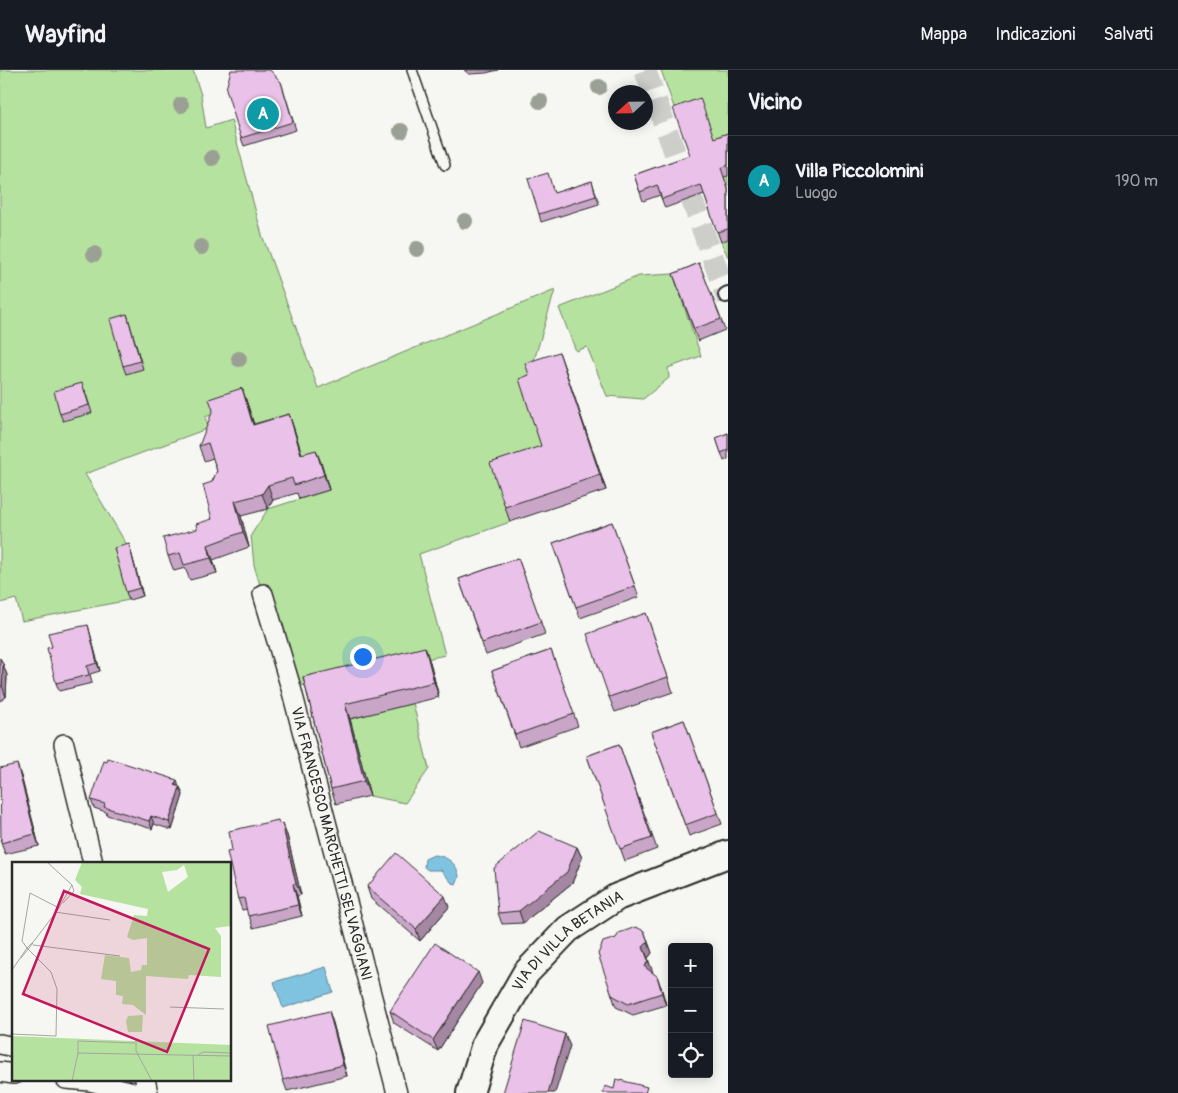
<!DOCTYPE html>
<html lang="it">
<meta charset="utf-8">
<style>
body{margin:0;font-family:Pangolin,sans-serif;background:#242831;color:#f1f3f6}
.controls{position:absolute;right:15px;bottom:15px;display:grid;overflow:hidden;border-radius:5px;box-shadow:0 2px 12px #0003}
.controls button{width:45px;height:45px;display:grid;place-items:center;padding:0;border:0;border-bottom:1px solid #363941;background:#171b24;color:#f1f3f6;font:25px sans-serif}
.compass{position:absolute;left:608px;top:15px;width:45px;height:45px;border-radius:50%;background:#171b24;box-shadow:0 2px 12px #0003;rotate:248deg}
.you{position:absolute;left:362px;top:586px;width:18px;height:18px;margin:-12px;border:4px solid #fff;border-radius:50%;background:#1a73e8;box-shadow:0 0 0 8px #1a73e833}
.badge{display:grid;place-items:center;width:32px;height:32px;border-radius:50%;background:#98999b;color:#fff;font-size:16px;font-weight:700}
.pin{position:absolute;translate:-50% -50%;border:2px solid #fff;box-shadow:0 1px 5px #0006}
.list{margin:0;padding:0;list-style:none}
h2{display:flex;justify-content:space-between;align-items:center;height:65px;margin:0;padding:0 20px;font-size:21px}
h2 small{font-size:16px;font-weight:400;color:#9ea1a6}
.list li{display:grid;grid-template-columns:32px 1fr auto;gap:15px;align-items:center;box-sizing:border-box;height:90px;padding:0 20px;border-top:1px solid #363941}
.list b{display:block;font-size:19px;white-space:nowrap}
.list p{margin:0;font-size:16px;white-space:nowrap;color:#9ea1a6}
.list em{font-size:16px;font-style:normal;color:#9ea1a6}
.icon{flex:none;width:28px;height:28px;fill:none;stroke:currentColor;stroke-width:2;stroke-linecap:round;stroke-linejoin:round}
.map{position:relative;flex:none;width:728px;height:1023px;overflow:hidden}
header{display:flex;align-items:center;gap:30px;box-sizing:border-box;height:70px;padding:0 25px;background:#171b24;border-bottom:1px solid #363941}
header strong{font-size:24px}
nav{display:flex;gap:28px;margin-inline-start:auto;font-size:18px}
main{display:flex}
aside{flex:1;background:#171b24}
.map>svg:first-child{display:block}
.green{fill:#b6e29f;stroke:#708665}
.water{fill:#80c3e0;stroke:#5e8698}
.lines{fill:none;stroke-linecap:round;stroke-linejoin:round}
.tertiary-tunnel{stroke:#cdcdca;stroke-width:22;stroke-dasharray:22 11;stroke-linecap:butt}
.service-casing{stroke:#2b2b2b;stroke-width:12}
.pedestrian-casing{stroke:#2b2b2b;stroke-width:18}
.minor-casing{stroke:#2b2b2b;stroke-width:22}
.secondary-casing{stroke:#2b2b2b;stroke-width:30}
.service{stroke:#f6f6f2;stroke-width:9}
.pedestrian{stroke:#f6f6f2;stroke-width:14}
.minor{stroke:#f6f6f2;stroke-width:19}
.secondary{stroke:#f6f6f2;stroke-width:26}
.tree{fill:#9aa094}
.wall{fill:#c9a6c8;stroke:#2b2b2b}
.shaded-wall{fill:#a487a2;stroke:#2b2b2b}
.building{fill:#eac1e8;stroke:#2b2b2b}
.labels{text-anchor:middle;stroke-width:5;stroke-linejoin:round;paint-order:stroke}
.street-label{font-size:15px;fill:#2b2b2b;stroke:#f6f6f2}
.inset-road{fill:none;stroke:#a5a5a2;stroke-width:1}
.view{fill:#c2185b;fill-opacity:0.15;stroke:#c2185b;stroke-width:2.5}
.inset-edge{fill:none;stroke:#2b2b2b;stroke-width:2.5}
</style>
<header>
<strong>Wayfind</strong>
<nav><a>Mappa</a><a>Indicazioni</a><a>Salvati</a></nav>
</header>
<main>
<div class="map">
<svg width="728" height="1023" viewBox="0 0 728 1023">
<rect width="100%" height="100%" fill="#f6f6f2"/>
<filter id="ink" filterUnits="userSpaceOnUse"><feTurbulence type="fractalNoise" baseFrequency=".02" numOctaves="2"/><feDisplacementMap in="SourceGraphic" scale="10" xChannelSelector="R" yChannelSelector="G"/><feConvolveMatrix kernelMatrix="1 2 1 2 8 2 1 2 1" color-interpolation-filters="sRGB"/></filter>
<g filter="url(#ink)">
<g class="green">
<path d="M0,0H193L201,25L206,58L231,50L262,165L318,318L555,220L524,324L547,391L510,452L419,484L445,585L291,618L254,495L251,465L268,439L329,420L258,370L247,333L205,347L209,358L85,404L131,482L117,486L129,530L22,551L16,529L0,533Z"/>
<path d="M661,0H728V187L721,172Z"/>
<path d="M673,204L701,286L668,298L669,308L643,329L607,326L587,277L576,281L559,238L639,206Z"/>
<path d="M413,633L429,699L405,733L370,726L350,649Z"/>
</g>
<g class="water">
<path d="M434,785C447,786 458,794 459,807L456,814L452,813L441,800H428L424,797L425,789Z"/>
<path d="M326,897L333,922L283,938L274,912Z"/>
</g>
<g class="lines">
<path class="tertiary-tunnel" d="M645,0L728,230"/>
<g class="service-casing">
<path id="service" d="M412,0L445,95"/>
</g>
<g class="pedestrian-casing">
<path id="pedestrian" d="M726,225L728,224"/>
</g>
<g class="minor-casing">
<g id="minor">
<path id="s1" d="M263,524L291,618L397,1023"/>
<path d="M64,674L93,793"/>
<path d="M0,974L14,977"/>
<path d="M0,1002L14,1004"/>
<path d="M66,1009L90,1011L137,1023"/>
<path d="M145,1009L148,1023"/>
</g>
</g>
<g class="secondary-casing">
<g id="secondary">
<path id="s2" d="M470,1023L485,974L526,903L568,859L617,827L728,784"/>
</g>
</g>
<use href="#service" class="service"/>
<use href="#pedestrian" class="pedestrian"/>
<use href="#minor" class="minor"/>
<use href="#secondary" class="secondary"/>
</g>
<g class="tree">
<circle cx="599" cy="17" r="8"/>
<circle cx="540" cy="31" r="8"/>
<circle cx="181" cy="35" r="8"/>
<circle cx="401" cy="61" r="8"/>
<circle cx="212" cy="88" r="8"/>
<circle cx="465" cy="151" r="8"/>
<circle cx="201" cy="177" r="8"/>
<circle cx="417" cy="179" r="8"/>
<circle cx="94" cy="184" r="8"/>
<circle cx="239" cy="289" r="8"/>
</g>
<g class="wall">
<path d="M464,0H498L486,3L469,4Z"/>
<path d="M281,12L296,60L244,76L241,68Z"/>
<path d="M728,63V106L724,107L728,118V169L721,172L704,124L665,138L660,125L643,131L634,105L690,85L714,68Z"/>
<path d="M592,111L599,134L541,152L539,144L555,123Z"/>
<path d="M699,193L725,260L698,271L673,204Z"/>
<path d="M127,244L143,299L126,304L123,296Z"/>
<path d="M564,296L606,420L510,452L505,437L541,376L529,305Z"/>
<path d="M242,318L254,354L289,344L294,359L302,384L322,395L329,420L299,429L297,423L273,430L268,439L241,446L249,477L213,490L217,503L190,510L185,498L174,501L168,486L197,459L212,449V412L217,401L213,388L204,391L199,376Z"/>
<path d="M85,321L92,343L63,351L60,344Z"/>
<path d="M728,363V389L724,391L716,368Z"/>
<path d="M612,452L639,527L580,548L553,473Z"/>
<path d="M131,482L143,526L129,530L126,522Z"/>
<path d="M518,488L545,564L486,585L459,509Z"/>
<path d="M646,543L673,622L615,642L609,627Z"/>
<path d="M90,563L100,601L90,604L92,613L59,621L56,613L52,577Z"/>
<path d="M551,580L578,656L519,677L492,601Z"/>
<path d="M0,588L7,605L6,627L0,631Z"/>
<path d="M430,592L439,627L350,649L370,726L336,734L331,719L303,607Z"/>
<path d="M684,650L722,754L689,766L651,662Z"/>
<path d="M619,674L657,779L625,791L587,686Z"/>
<path d="M21,706L39,776L5,784L0,770Z"/>
<path d="M179,717L183,725L172,760L154,754L152,759L107,745L106,742L94,738L91,730Z"/>
<path d="M279,754L287,765L301,825L297,826L302,846L253,858L247,839L242,840L238,829L232,781Z"/>
<path d="M577,777L582,788L572,813L523,853L502,854L498,843Z"/>
<path d="M367,817L449,837L420,871L371,829Z"/>
<path d="M644,861L652,883L648,888L652,902L661,917L666,935L633,945L616,937L612,925L616,868Z"/>
<path d="M482,913L438,981L394,953L390,941Z"/>
<path d="M329,941L333,953L347,1006L287,1021L283,1010Z"/>
</g>
<g class="shaded-wall">
<path d="M559,282L564,296L606,420L600,405Z"/>
<path d="M242,318L247,333L258,370L253,355Z"/>
<path d="M289,344L294,359L306,399L301,384Z"/>
<path d="M316,380L322,395L329,420L324,405Z"/>
<path d="M268,415L273,430L268,439L262,424Z"/>
<path d="M235,431L241,446L249,477L243,462Z"/>
<path d="M129,474L131,482L143,526L140,518Z"/>
<path d="M208,475L213,490L217,503L211,488Z"/>
<path d="M88,555L90,563L100,601L97,593Z"/>
<path d="M425,577L430,592L439,627L434,612Z"/>
<path d="M3,594L7,605L6,627L2,616Z"/>
<path d="M345,634L350,649L370,726L364,711Z"/>
<path d="M17,694L21,706L39,776L35,764Z"/>
<path d="M177,710L179,718L175,715Z"/>
<path d="M180,717L183,725L172,760L169,752Z"/>
<path d="M151,746L154,754L152,759L149,751Z"/>
<path d="M282,753L287,765L301,825L296,814Z"/>
<path d="M577,777L582,788L572,813L523,853L519,841Z"/>
<path d="M293,814L297,826L302,846L298,835Z"/>
<path d="M445,826L449,837L420,871L416,859Z"/>
<path d="M644,861L652,883L648,888L643,877Z"/>
<path d="M648,890L653,902L649,909L645,897Z"/>
<path d="M478,902L482,913L438,981L433,970Z"/>
<path d="M657,906L661,917L666,935L662,923Z"/>
<path d="M329,941L333,953L347,1006L343,995Z"/>
<path d="M565,964L570,976L555,1023H548Z"/>
</g>
<g class="building">
<path d="M231,0H270L281,12L293,52L241,68L226,19Z"/>
<path d="M700,28L714,68L728,63V95L721,98L728,119V159L717,162L701,115L662,129L657,115L640,122L634,105L690,85L673,38Z"/>
<path d="M548,103L554,123L592,111L596,126L539,144L528,109Z"/>
<path d="M699,193L721,249L694,259L673,204Z"/>
<path d="M127,244L140,291L123,296L110,249Z"/>
<path d="M559,282L600,405L505,437L490,393L541,376L519,309L529,305L525,293Z"/>
<path d="M82,313L89,335L60,344L54,321Z"/>
<path d="M242,318L253,355L289,344L301,384L316,380L324,405L294,415L292,408L268,415L262,424L235,431L243,462L208,475L211,488L184,495L180,483L168,486L163,468L197,459L196,454L212,449L203,415L212,412L217,401L208,373L199,376L213,340L209,329Z"/>
<path d="M728,363V380L721,383L716,368Z"/>
<path d="M612,452L635,516L576,537L553,473Z"/>
<path d="M129,474L140,518L126,522L114,478Z"/>
<path d="M518,488L541,552L482,573L459,509Z"/>
<path d="M646,543L668,607L609,627L587,564Z"/>
<path d="M88,555L97,593L87,596L89,605L56,613L47,578L52,577L48,563Z"/>
<path d="M425,577L434,612L345,634L364,711L331,719L303,607Z"/>
<path d="M551,580L574,644L515,665L492,601Z"/>
<path d="M0,588L3,594L2,616L0,617Z"/>
<path d="M684,650L718,743L685,755L651,662Z"/>
<path d="M619,674L652,768L620,779L587,686Z"/>
<path d="M108,688L177,710L175,715L180,717L169,752L151,746L149,751L104,737L105,734L91,730L104,691L107,692Z"/>
<path d="M17,694L35,764L1,773L0,698Z"/>
<path d="M278,750L279,754L282,753L296,814H293L298,835L248,846L244,828L238,829L227,782L232,781L229,761Z"/>
<path d="M539,761L577,777L567,802L519,841L498,843L494,798Z"/>
<path d="M396,783L445,826L416,859L367,817Z"/>
<path d="M636,857L644,861L648,872L643,877L648,890L645,897L657,906L662,923L628,934L612,925L598,884L603,872L616,868L619,863Z"/>
<path d="M435,873L478,902L433,970L390,941Z"/>
<path d="M329,941L343,995L283,1010L269,956Z"/>
<path d="M525,951L565,964L548,1023H503Z"/>
<path d="M616,1009L647,1017L645,1023H603L605,1016L614,1019Z"/>
</g>
</g>
<g class="labels">
<g class="street-label">
<text dy="5" stroke="none"><textPath href="#s1" startOffset="259">VIA FRANCESCO MARCHETTI SELVAGGIANI</textPath></text>
<text dy="5" stroke="none"><textPath href="#s2" startOffset="186">VIA DI VILLA BETANIA</textPath></text>
</g>
</g>
<g transform="translate(12 792)">
<rect width="219" height="219" fill="#f6f6f2"/>
<path d="M70,0H219V64L203,66L209,74V115L177,113L176,117L134,114V153L121,143L110,142L111,134L104,133V119L89,117L93,93L117,96L119,110L129,108L130,103H135V76L121,78L115,75L122,53L135,54L136,47L68,32L70,25L63,18ZM172,3L176,15L156,30L150,10L165,8ZM131,153L130,170H116L114,159L116,154ZM0,174L219,183V219H0Z" fill="#b6e29f" fill-rule="evenodd"/>
<path class="inset-road" d="M35,0L60,23M51,41L62,29L60,23M47,46L18,31L10,79L15,86L22,79L47,46L49,42L60,23M43,50L98,58M21,83L108,94M9,96L21,81M0,108L15,86L39,110L45,127L44,174L0,172M158,145L212,147M124,177V189L140,219M66,191V179L123,181M181,193L182,219M186,193L191,190L219,191M60,219L66,191L219,194"/>
<path class="view" d="M52,29L197,87L155,190L11,132Z"/>
<rect width="219" height="219" class="inset-edge"/>
</g>
</svg>
<div class="controls">
<button>+</button>
<button>−</button>
<button><svg class="icon" aria-label="locate" viewBox="0 0 24 24"><circle cx="12" cy="12" r="6"/><path d="M12 2v4M12 18v4M2 12h4M18 12h4"/></svg></button>
</div>
<svg class="compass" viewBox="-18 -18 36 36"><path d="M0-13l5 13h-10z" fill="#e53935"/><path d="M0 13l5-13h-10z" fill="#9ea1a6"/></svg>
<div class="you"></div>
<div class="pin badge" style="left:263px;top:44px;background:#0f9aa8">A</div>
</div>
<aside>
<h2>Vicino<small></small></h2>
<ul class="list">
<li><span class="badge" style="background:#0f9aa8">A</span><div><b>Villa Piccolomini</b><p>Luogo</p></div><em>190 m</em></li>
</ul>
</aside>
</main>
